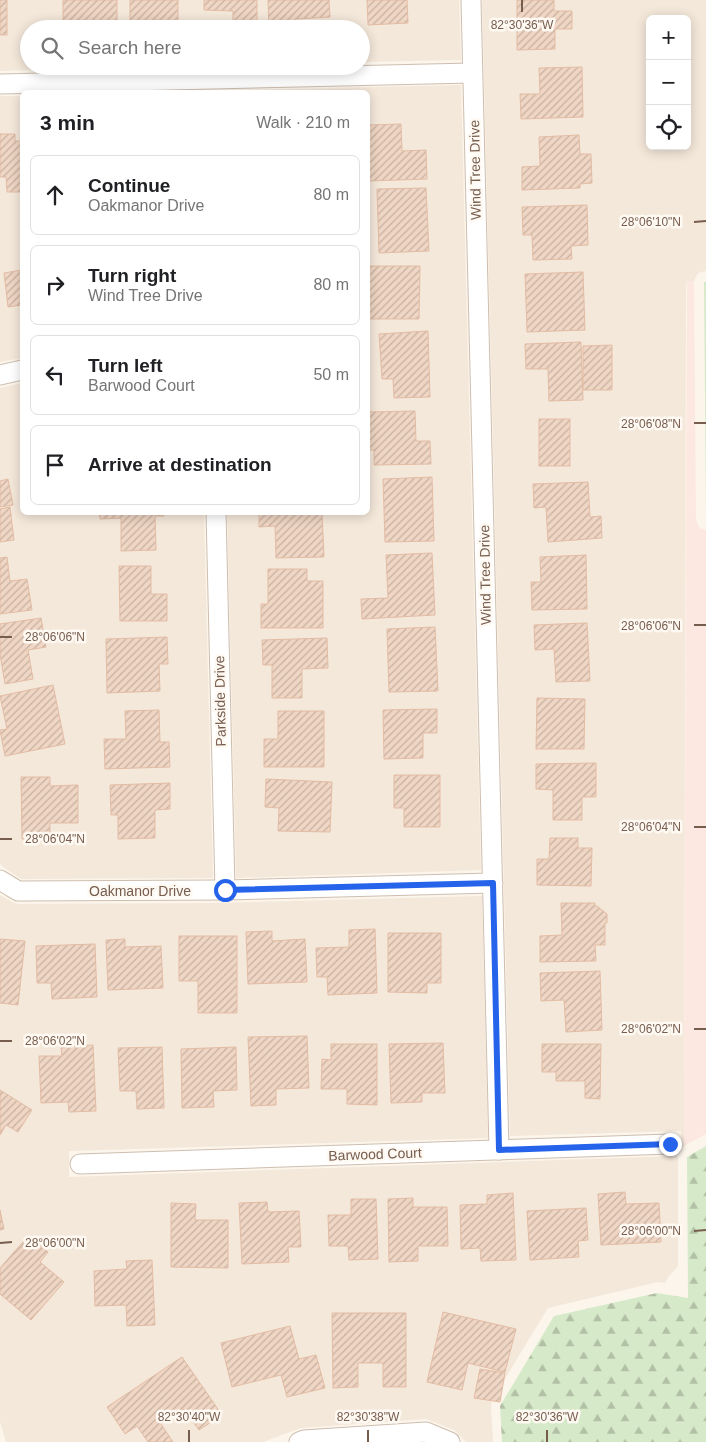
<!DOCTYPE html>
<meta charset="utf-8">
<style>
body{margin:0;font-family:Helvetica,sans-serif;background:#f6f6f6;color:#202124}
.controls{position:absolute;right:15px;top:15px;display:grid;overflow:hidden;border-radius:8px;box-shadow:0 2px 12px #0003}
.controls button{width:45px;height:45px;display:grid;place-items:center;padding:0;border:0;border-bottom:1px solid #e0e0e0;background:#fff;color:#202124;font:25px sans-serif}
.stop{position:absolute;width:15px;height:15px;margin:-11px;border:4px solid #2563eb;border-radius:50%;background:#fff}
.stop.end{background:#2563eb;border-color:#fff;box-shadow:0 1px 5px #0008}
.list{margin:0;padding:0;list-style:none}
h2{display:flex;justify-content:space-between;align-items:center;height:65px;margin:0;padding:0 20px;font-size:21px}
h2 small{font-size:16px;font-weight:400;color:#757577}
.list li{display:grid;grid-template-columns:32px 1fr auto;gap:15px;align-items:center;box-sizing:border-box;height:80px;margin:0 10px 10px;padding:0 10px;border:1px solid #e0e0e0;border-radius:8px}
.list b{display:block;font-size:19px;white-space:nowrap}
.list p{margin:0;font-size:16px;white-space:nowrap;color:#757577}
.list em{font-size:16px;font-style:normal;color:#757577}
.icon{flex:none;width:28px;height:28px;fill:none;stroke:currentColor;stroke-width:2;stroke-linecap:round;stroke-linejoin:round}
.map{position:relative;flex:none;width:706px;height:1442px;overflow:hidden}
.search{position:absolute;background:#fff;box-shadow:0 2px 12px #0003;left:20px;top:20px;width:350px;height:55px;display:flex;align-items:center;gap:12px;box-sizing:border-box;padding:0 18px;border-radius:28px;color:#757577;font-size:19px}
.panel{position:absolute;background:#fff;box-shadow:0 2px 12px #0003;left:20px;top:90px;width:350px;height:425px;border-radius:8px}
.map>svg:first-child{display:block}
.residential{fill:#f4e8da;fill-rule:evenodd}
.commercial{fill:#fce8e0}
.forest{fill:url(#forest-firs)}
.park{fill:#d6eac9}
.building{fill:url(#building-hatch);stroke:#e3bca4}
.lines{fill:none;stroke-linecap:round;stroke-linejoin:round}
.minor-casing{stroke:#cebeb0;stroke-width:21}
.minor{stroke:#fff;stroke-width:19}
.route{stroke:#2563eb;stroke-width:6}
.ticks{fill:none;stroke:#775d4e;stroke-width:2}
.labels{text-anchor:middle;stroke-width:5;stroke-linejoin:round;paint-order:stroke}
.street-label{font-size:14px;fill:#775d4e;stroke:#fef9f2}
.ticks-label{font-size:12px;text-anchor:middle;fill:#775d4e;stroke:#fef9f2;stroke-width:5;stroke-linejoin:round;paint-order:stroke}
</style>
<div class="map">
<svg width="706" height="1442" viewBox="0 0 706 1442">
<defs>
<pattern id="forest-firs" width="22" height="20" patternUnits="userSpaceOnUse" patternTransform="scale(1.25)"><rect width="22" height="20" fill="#d6eac9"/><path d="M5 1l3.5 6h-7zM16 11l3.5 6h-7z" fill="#b2c1a5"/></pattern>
<pattern id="building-hatch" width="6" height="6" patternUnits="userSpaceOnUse" patternTransform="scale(1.25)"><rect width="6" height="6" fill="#f0d6c4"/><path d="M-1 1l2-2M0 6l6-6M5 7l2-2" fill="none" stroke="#c7b1a1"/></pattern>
</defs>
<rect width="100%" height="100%" fill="#fcf5eb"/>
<g class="residential">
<path d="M0,0H459L461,60L361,62V29H29V66H198L0,71Z"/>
<path d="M482,0H706V271L698,273L694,281H687L686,287L684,1146L682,1148L681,1131L510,1136ZM650,19H687V146H650Z"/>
<path d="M461,85L481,870L236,878L227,513L368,512V92H154Z"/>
<path d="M0,96H22V358L0,362Z"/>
<path d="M22,383V512L204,513L213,878L21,879L2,866L0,863V388Z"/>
<path d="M0,895L12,902L18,904L214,903L482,896L488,1138L69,1151V1177L678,1156V1266L669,1276L665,1283L658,1282L548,1308L492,1400L491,1407L493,1442H466L454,1430L426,1419L301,1428L263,1442H6L0,1422Z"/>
</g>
<path class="commercial" d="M687,281H694L696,519L698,525L700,528L706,530V1134L684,1146Z"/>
<path class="forest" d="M706,1146V1442H502L500,1406L554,1316L657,1293L688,1298L687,1157Z"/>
<path class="park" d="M704,282H706V519Z"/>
<g class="building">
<rect x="0" y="0" width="7" height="35"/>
<path d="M63,0H117V29H93V23H63Z"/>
<path d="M130,0H178V21L155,20V29H130Z"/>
<path d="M204,0H257V28H233V11L204,10Z"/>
<path d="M268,0H329L330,17L295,19V27L269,29Z"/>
<path d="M367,0H407L408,23L368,25Z"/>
<path d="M517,0H554V11H572V29H555V49L517,50Z"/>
<path d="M582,67L583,117L521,119L520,94H540L539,68Z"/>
<path d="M401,124L402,151L426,150L427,179L368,181V125Z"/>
<path d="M0,134H15V141H22V192H7L6,177H0Z"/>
<path d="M579,135L580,154H591L592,183L580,184V188L522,190V167L540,166L539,137Z"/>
<path d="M426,188L429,251L379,253L377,189Z"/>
<path d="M587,205L588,245L571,246L572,259L533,260L532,235H523L522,207Z"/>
<path d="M369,266H420L419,319H369Z"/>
<path d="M22,270V305L8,307L4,273Z"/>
<path d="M583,272L585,330L527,332L525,274Z"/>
<path d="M428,331L430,397L394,398L393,379H382L379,334Z"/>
<path d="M581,342L583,400L549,401L548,369H526L525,344Z"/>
<path d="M612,345V390H583V346Z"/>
<path d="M415,411L416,441H430L431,464L374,465V450H368V412Z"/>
<rect x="539" y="419" width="31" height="47"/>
<path d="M432,477L434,541L385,542L383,479Z"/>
<path d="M8,479L13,505L0,507V481Z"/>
<path d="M588,482L590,517L601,516L602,538L548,542L546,507L534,508L533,484Z"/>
<path d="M10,507L14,540L0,542V509Z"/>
<path d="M99,512H164V516H155L156,550L121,551V518L100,519Z"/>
<path d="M259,512H322L324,557L276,558L275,526L259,527Z"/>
<path d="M432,553L435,615L362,619L361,599L388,598L386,555Z"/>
<path d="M586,555L587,609L532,610L531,582H541L540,557Z"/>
<path d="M7,557L10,581L27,579L32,610L0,614V558Z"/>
<path d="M119,566H151V594H167V621H120Z"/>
<path d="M268,569H307V581H323V628H261V604H268Z"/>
<path d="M41,618L46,647L28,650L33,679L5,684L0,654V624Z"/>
<path d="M587,623L590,681L556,682L554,649L535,650L534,625Z"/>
<path d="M435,627L438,691L389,692L387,629Z"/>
<path d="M167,637L168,664H159L160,691L107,693L106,639Z"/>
<path d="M327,638L328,668L302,669V698H272V665H263L262,640Z"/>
<path d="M53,685L65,744L5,756L0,730L7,729L0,696Z"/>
<path d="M537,698L585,699L584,749H536Z"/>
<path d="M437,709V733H423V758L384,759L383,710Z"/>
<path d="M159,710L160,742H169L170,767L105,769L104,739H126L125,711Z"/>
<path d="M278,711H324V767H264V739H278Z"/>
<path d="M596,763V797H582V820H553V790L536,789V764Z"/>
<path d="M394,775H440V827H404V808H394Z"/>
<path d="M21,777H50V786L78,785V823H50V839H22Z"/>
<path d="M266,779L332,782L330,832L278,831L279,808L265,807Z"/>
<path d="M170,783V809L155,810V838L118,839V815H111L110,785Z"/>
<path d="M550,838H578V848H592L591,886L537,885V859H549Z"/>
<path d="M561,903H595V906H597L607,914V923H605V945H595L596,961L540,962V936L562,935Z"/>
<path d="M375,929L377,993L328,995L327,977H317L316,948L349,947V930Z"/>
<path d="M272,931V941L305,939L307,982L248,984L246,932Z"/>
<path d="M388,933H441V983H427V993L388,992Z"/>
<path d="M179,936H237V1013H198V981H179Z"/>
<path d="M0,939L25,941L18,1005L0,1003Z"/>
<path d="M125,939V947L161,946L163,988L108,990L106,940Z"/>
<path d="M95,944L97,997L52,999L51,983H37L36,946Z"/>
<path d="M600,971L602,1030L566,1032L564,1000L541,1001L540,973Z"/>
<path d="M307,1036L309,1088L276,1089V1105L251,1106L248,1037Z"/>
<path d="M443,1043L445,1093H422V1102L391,1103L389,1044Z"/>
<path d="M331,1044H377V1105L347,1104V1089H321L322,1059L331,1060Z"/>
<path d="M542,1044H601L600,1099L585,1098V1081H556V1072H542Z"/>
<path d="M93,1045L96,1111L69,1112L68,1102L41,1103L39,1056H62L61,1047Z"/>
<path d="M162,1047L164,1108L137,1109L136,1091H120L118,1048Z"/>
<path d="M236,1047L237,1090L213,1091L214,1107L182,1108L181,1049Z"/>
<path d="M0,1090L32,1110L18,1132L6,1125L0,1135Z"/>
<path d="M625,1192L626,1204L659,1203L661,1242L601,1245L598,1194Z"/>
<path d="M513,1193L516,1260L481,1261L480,1248L461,1249L460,1205L487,1204V1195Z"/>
<path d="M413,1198V1207H447L448,1246H418V1261L389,1262L388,1199Z"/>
<path d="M351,1199H376L378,1259L349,1260L348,1246H329L328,1215H351Z"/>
<path d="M267,1202L268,1212L299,1211L301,1247H288L289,1262L242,1264L239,1203Z"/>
<path d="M171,1203L196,1204L195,1220H228V1268L171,1267Z"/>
<path d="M586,1208L588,1240L578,1241L579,1257L530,1260L527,1211Z"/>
<path d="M0,1210L4,1229L0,1230Z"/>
<path d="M28,1236L48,1252L40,1262L64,1282L31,1320L0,1294V1268Z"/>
<path d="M152,1260L155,1325L127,1326L126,1305L95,1306L94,1271L127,1269L126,1261Z"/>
<path d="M443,1312L516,1329L505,1372L468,1363L462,1390L427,1382Z"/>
<path d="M332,1313H406V1387H383V1363H358V1387L333,1388Z"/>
<path d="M290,1326L299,1359L316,1355L325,1388L287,1397L281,1375L232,1387L221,1343Z"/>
<path d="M182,1357L222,1415L199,1430L184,1409L161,1424L173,1442H148L137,1426L125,1434L107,1407Z"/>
<path d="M480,1369L505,1373L500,1402L474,1398Z"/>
</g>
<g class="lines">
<g class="minor-casing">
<g id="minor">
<path d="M471,0L499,1150"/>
<path d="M0,84L472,73"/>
<path d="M0,375L22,370"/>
<path d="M216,512L225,890"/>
<path d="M0,880L18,891L225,890L493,883"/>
<path d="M80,1164L670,1144"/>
<path d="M299,1442L304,1440L426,1432L450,1442"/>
</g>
</g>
<use href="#minor" class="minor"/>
</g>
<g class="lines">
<path class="route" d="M225,890L493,883L499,1150L670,1144"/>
</g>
<path class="ticks" d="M522,0V12M694,222L706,221M694,423H706M694,625H706M0,637H12M694,827H706M0,839H12M694,1029H706M0,1041H12M694,1231L706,1230M0,1243L12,1242M189,1430V1442M368,1430V1442M547,1430V1442"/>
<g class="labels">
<g class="street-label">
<text transform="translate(475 170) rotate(-91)" y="5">Wind Tree Drive</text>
<text transform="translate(485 575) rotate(-91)" y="5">Wind Tree Drive</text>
<text transform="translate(220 701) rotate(-91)" y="5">Parkside Drive</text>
<text x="140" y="896">Oakmanor Drive</text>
<text transform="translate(375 1154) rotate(-2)" y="5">Barwood Court</text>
</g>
</g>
<g class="ticks-label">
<text x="522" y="29">82°30'36"W</text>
<text x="651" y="226">28°06'10"N</text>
<text x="651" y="428">28°06'08"N</text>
<text x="651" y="630">28°06'06"N</text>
<text x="55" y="641">28°06'06"N</text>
<text x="651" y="831">28°06'04"N</text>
<text x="55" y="843">28°06'04"N</text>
<text x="651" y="1033">28°06'02"N</text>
<text x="55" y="1045">28°06'02"N</text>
<text x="651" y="1235">28°06'00"N</text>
<text x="55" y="1247">28°06'00"N</text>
<text x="189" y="1421">82°30'40"W</text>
<text x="368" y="1421">82°30'38"W</text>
<text x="547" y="1421">82°30'36"W</text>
</g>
</svg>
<div class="controls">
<button>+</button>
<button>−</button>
<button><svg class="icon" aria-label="locate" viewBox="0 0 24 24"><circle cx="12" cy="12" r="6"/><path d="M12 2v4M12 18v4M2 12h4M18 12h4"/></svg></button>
</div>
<div class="stop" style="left:225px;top:890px"></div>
<div class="stop end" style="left:670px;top:1144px"></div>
<div class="search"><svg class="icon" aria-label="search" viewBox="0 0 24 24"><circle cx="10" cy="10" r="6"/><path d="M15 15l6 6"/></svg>Search here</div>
<section class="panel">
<h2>3 min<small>Walk · 210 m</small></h2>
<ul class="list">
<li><svg class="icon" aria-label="ahead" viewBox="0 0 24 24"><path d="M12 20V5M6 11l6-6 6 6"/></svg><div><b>Continue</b><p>Oakmanor Drive</p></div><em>80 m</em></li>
<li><svg class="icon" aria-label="right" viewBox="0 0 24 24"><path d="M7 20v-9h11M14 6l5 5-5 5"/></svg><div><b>Turn right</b><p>Wind Tree Drive</p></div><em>80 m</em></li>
<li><svg class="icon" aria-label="left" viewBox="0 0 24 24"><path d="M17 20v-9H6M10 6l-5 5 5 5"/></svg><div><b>Turn left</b><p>Barwood Court</p></div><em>50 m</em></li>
<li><svg class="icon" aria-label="arrive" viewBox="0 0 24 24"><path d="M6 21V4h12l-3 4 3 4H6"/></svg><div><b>Arrive at destination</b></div></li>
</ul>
</section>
</div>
